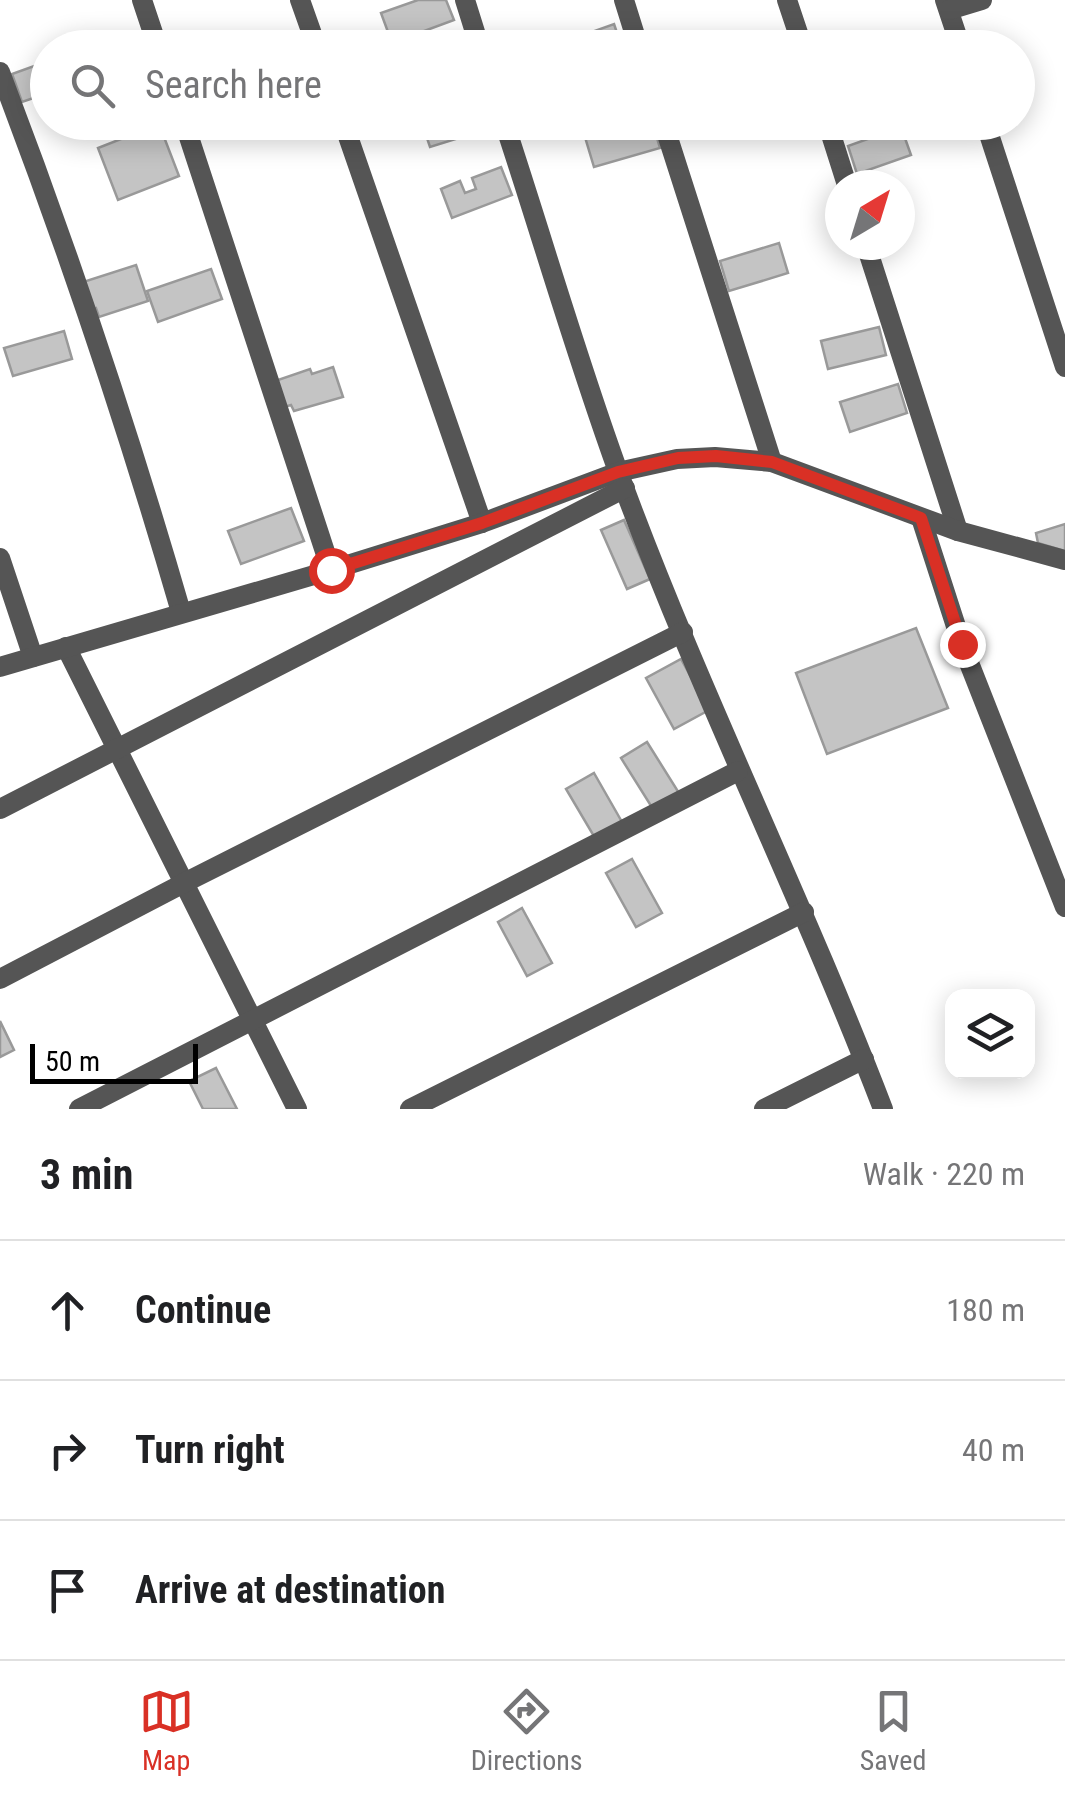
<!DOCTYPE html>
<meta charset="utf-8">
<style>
body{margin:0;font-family:"Roboto Condensed",sans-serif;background:#f2f2f2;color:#202124}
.controls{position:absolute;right:30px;bottom:30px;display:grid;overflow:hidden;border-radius:20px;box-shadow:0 5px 25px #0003}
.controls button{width:90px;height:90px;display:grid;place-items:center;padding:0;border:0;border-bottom:2px solid #e0e0e0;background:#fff;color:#202124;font:50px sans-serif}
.compass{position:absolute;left:825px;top:170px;width:90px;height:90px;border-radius:50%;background:#fff;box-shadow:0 5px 25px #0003;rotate:38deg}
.scale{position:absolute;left:30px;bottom:25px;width:168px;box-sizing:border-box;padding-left:10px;border:5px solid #000;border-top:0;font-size:28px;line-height:35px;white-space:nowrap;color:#000;-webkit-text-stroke:8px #fff;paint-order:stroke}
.stop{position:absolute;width:30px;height:30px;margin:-22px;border:8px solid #d93025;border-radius:50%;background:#fff}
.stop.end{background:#d93025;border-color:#fff;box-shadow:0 2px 10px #0008}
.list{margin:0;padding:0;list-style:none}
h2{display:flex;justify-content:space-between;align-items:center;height:130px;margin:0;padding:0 40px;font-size:42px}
h2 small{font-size:32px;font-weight:400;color:#757577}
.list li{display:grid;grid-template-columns:65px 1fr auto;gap:30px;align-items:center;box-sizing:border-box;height:140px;padding:0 40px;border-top:2px solid #e0e0e0}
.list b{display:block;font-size:38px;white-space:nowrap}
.list em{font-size:32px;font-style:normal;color:#757577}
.icon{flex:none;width:55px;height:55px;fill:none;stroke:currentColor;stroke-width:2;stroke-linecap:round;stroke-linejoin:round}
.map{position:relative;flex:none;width:1065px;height:1109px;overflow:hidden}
.search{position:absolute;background:#fff;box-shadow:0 5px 25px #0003;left:30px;right:30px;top:30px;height:110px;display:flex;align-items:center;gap:25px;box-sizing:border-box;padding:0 35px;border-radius:55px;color:#757577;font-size:38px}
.sheet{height:550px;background:#fff}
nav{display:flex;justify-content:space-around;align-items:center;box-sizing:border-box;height:140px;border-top:2px solid #e0e0e0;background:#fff;font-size:28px;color:#757577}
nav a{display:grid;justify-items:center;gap:5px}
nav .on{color:#d93025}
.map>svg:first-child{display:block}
.building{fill:#c4c4c4;stroke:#999;stroke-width:2.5}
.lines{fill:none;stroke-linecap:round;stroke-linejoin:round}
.street{stroke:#555;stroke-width:20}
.route{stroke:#d93025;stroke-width:12}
</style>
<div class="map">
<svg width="1065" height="1109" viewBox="0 0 1065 1109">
<rect width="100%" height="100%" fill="#fff"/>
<g class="building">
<path d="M418,0H446L454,20L392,43L381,13Z"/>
<path d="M614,24L622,48H559L558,44Z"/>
<path d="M48,61V93L22,102L12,74Z"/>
<path d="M466,122H485L488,129L430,147L426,135Z"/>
<path d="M635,122H652L660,148L594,167L585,137Z"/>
<path d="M159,124L179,176L118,200L98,148Z"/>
<path d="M901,127L911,155L857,174L848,146Z"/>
<path d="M501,167L512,195L452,218L441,189L460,181L465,193L476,189L472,178Z"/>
<path d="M779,243L788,273L729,291L720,261Z"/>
<path d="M136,265L148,301L99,317L96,308L90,310L80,283Z"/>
<path d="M211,269L222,299L158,322L147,291Z"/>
<path d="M879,327L886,355L828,369L821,341Z"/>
<path d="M64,331L72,359L13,376L4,348Z"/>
<path d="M333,367L343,397L294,411L291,405L284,407L275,381L310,369L312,374Z"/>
<path d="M898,384L907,413L850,432L840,402Z"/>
<path d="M291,508L304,541L241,564L228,531Z"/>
<path d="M624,520L650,579L627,589L601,530Z"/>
<path d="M1065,524V551L1038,543L1036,533Z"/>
<path d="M916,628L948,708L827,754L796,673Z"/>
<path d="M681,659L709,710L674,729L646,678Z"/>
<path d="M647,742L679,793L653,809L621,758Z"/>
<path d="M594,773L622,822L595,838L566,789Z"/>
<path d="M632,859L662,913L636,927L606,873Z"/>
<path d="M522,908L552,963L527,976L498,922Z"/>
<path d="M0,1021L14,1050L0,1057Z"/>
<path d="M216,1068L237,1109H203L189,1081Z"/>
</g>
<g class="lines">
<g class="street">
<path d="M142,0L158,48"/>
<path d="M300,0L317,48"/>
<path d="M465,0L480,48"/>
<path d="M624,0L639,48"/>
<path d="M787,0L803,48"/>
<path d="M945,0L961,48"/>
<path d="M949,10L982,0"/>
<path d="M0,72C68,250 128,429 181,612"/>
<path d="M184,122L331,570"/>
<path d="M343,122L482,523"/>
<path d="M504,122C543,240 577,359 619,474C698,690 801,895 883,1109"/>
<path d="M663,122L772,462"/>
<path d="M827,122L847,185"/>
<path d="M985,122L1065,367"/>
<path d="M866,245L958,531"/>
<path d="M921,518L962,645L1065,907"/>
<path d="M0,558L33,657"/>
<path d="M66,647L297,1109"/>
<path d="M0,667L331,570L482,523L618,472L677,459L715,457L772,462L958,531L1065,560"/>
<path d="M0,809L625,488"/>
<path d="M0,979L184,883L683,632"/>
<path d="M79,1109L738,771"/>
<path d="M410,1109L804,912"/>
<path d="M764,1109L864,1059"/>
</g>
</g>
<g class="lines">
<path class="route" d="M331,570L482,523L618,472L678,458L716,456L772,462L921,518L962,644"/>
</g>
</svg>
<div class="controls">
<button><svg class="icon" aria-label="layers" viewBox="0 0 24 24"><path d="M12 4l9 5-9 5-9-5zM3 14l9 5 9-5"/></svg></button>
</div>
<svg class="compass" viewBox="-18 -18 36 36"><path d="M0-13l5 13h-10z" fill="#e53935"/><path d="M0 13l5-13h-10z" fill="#757577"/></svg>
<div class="scale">50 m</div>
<div class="stop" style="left:331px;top:570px"></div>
<div class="stop end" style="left:962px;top:644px"></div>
<div class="search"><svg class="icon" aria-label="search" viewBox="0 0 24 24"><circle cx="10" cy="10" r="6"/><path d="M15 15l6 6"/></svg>Search here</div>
</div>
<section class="sheet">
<h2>3 min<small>Walk · 220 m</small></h2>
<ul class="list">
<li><svg class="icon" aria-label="ahead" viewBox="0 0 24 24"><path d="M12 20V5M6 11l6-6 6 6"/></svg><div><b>Continue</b></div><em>180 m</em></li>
<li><svg class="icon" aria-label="right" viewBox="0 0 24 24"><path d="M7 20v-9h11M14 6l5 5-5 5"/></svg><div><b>Turn right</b></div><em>40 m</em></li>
<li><svg class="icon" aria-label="arrive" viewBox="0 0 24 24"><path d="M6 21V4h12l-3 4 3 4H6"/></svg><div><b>Arrive at destination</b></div></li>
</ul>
</section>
<nav>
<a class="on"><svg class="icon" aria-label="map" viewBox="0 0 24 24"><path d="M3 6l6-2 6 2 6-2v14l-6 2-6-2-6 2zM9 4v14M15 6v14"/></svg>Map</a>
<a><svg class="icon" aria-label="directions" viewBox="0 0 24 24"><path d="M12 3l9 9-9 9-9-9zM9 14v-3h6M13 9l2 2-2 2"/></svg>Directions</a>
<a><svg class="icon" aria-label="saved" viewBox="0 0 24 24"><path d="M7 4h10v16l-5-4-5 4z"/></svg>Saved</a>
</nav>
